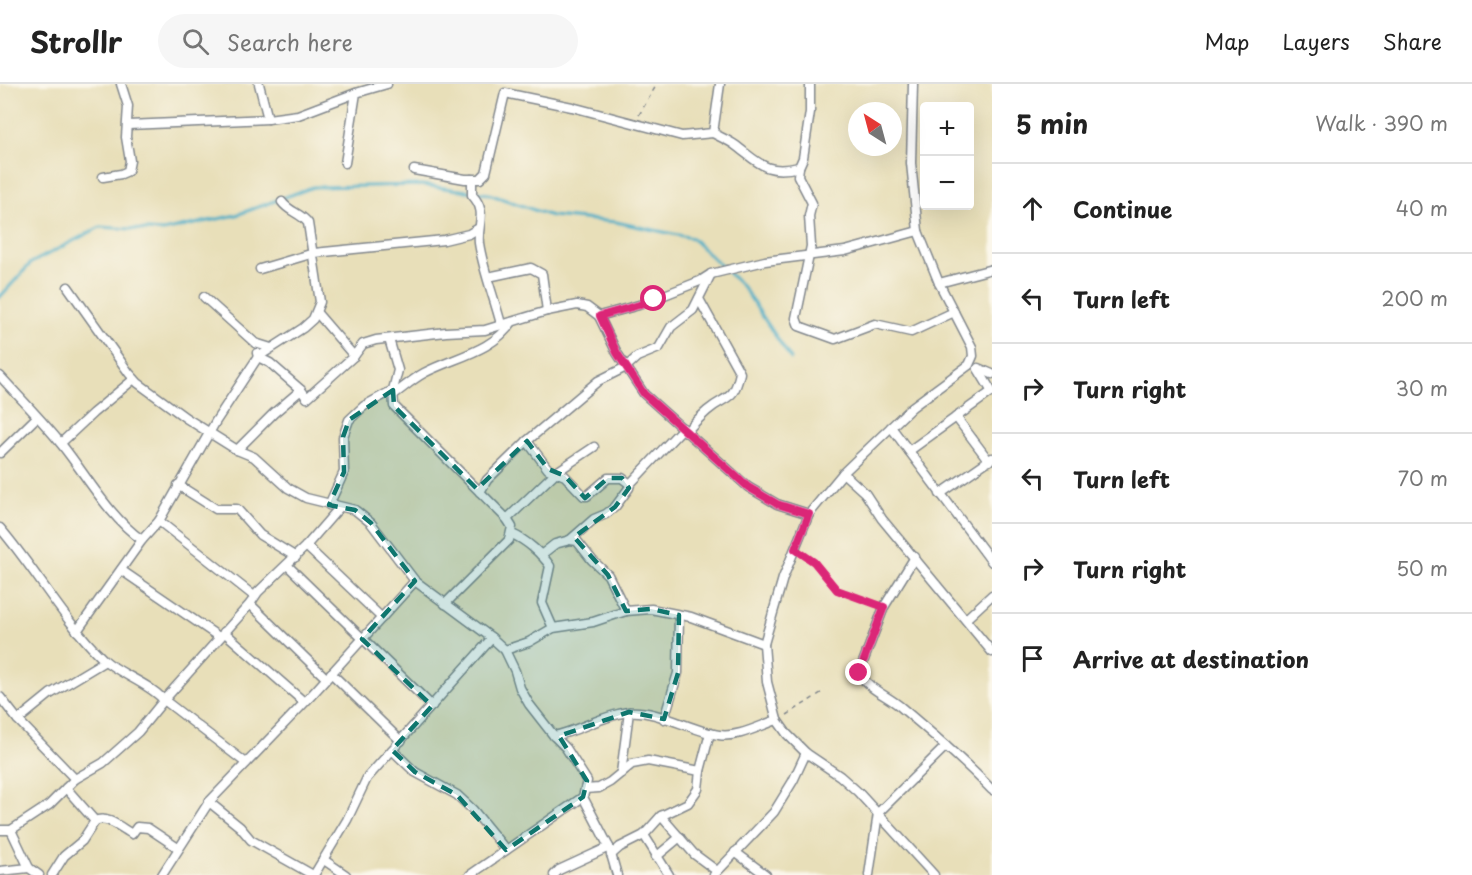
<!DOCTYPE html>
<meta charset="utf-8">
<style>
body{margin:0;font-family:"Playpen Sans",sans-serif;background:#f6f6f6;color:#222}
.controls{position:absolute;right:18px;top:18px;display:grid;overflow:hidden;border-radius:6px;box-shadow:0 6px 24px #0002}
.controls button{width:54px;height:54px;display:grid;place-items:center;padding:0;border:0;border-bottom:2px solid #e0e0e0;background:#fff;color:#222;font:30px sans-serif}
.compass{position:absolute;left:848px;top:18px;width:54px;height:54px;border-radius:50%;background:#fff;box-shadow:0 6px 24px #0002;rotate:324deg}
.stop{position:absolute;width:18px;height:18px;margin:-14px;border:4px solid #db2777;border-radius:50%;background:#fff}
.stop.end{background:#db2777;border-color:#fff;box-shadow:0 2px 6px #0008}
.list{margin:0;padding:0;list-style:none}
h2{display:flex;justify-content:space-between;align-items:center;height:78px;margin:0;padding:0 24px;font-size:26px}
h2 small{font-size:20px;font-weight:400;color:#767676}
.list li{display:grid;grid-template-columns:39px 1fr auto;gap:18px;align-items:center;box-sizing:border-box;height:90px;padding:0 24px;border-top:2px solid #e0e0e0}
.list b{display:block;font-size:22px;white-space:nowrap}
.list em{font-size:20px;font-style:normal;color:#767676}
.icon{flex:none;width:33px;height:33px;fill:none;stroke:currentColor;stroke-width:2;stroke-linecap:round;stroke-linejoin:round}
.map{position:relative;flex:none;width:992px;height:791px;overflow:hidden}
header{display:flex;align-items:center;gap:36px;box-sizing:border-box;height:84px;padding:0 30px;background:#fff;border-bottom:2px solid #e0e0e0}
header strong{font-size:28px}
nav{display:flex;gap:33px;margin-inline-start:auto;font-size:21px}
.search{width:420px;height:54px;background:#f6f6f6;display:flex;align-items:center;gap:15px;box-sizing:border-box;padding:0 21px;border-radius:33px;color:#767676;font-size:22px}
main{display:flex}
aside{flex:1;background:#fff}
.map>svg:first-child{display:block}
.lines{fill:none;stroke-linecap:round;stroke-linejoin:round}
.stream{stroke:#48adc7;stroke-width:3}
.street-casing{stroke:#82878c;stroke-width:11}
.path{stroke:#82878c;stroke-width:1.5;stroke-dasharray:4.5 4.5;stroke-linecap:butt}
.street{stroke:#fff;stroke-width:8}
.route{stroke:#db2777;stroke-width:8}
.marked{fill:#0f766e;fill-opacity:0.2;stroke:#0f766e;stroke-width:4.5;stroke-dasharray:12 8;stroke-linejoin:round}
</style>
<header>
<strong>Strollr</strong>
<div class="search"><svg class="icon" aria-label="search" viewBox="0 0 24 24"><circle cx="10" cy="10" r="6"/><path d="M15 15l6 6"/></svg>Search here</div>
<nav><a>Map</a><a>Layers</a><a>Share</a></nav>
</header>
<main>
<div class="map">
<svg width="992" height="791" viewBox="0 0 992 791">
<rect width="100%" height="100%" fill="#fbf7ec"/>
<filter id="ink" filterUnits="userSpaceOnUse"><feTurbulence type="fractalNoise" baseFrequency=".0167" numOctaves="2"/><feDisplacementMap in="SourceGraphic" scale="12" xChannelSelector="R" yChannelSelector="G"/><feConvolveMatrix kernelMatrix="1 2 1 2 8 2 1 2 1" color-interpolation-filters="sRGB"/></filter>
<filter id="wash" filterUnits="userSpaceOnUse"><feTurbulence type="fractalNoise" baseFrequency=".008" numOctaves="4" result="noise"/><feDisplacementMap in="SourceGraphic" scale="24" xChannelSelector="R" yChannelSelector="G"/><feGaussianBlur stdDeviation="1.35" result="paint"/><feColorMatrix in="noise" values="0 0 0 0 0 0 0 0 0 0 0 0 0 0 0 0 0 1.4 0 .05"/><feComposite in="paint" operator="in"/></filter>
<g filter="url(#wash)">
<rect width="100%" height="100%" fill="#e8dfb9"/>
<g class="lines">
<path class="stream" d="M0,213L31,179L100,143L163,147L236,131L313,103L422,101L489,110L551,132L616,138L692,154L743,203L791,275"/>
</g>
</g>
<g filter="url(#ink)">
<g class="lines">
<g class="street-casing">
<g id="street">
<path d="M259,0L268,35"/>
<path d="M720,0L713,49C720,53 728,56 735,61C759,79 766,91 799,83"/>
<path d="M810,0V28L803,74L799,83L798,92L812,119L809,132L811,162L796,234L799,242L835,255L875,240L911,248L954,228"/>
<path d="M913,0L911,79L918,147L939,199L972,263L973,272L969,281L912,323L843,389L809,430L783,494L764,560L767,598L777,636L787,650L806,669L840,692L858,708L934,791"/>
<path d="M128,41L268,35L298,31L356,9"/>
<path d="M345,79L356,9L387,0"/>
<path d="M414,86L465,95H480L486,89L505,9L572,23L682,52L713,49"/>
<path d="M103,93L121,90L128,87L130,77L126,53L128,22L121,0"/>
<path d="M472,95V111C488,128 477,140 479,159C483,186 494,213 501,240"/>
<path d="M260,185L314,169L444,156L469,150L479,144"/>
<path d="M488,193L531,184L542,190L547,227"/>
<path d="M939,199L992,185"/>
<path d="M68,203L129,289L138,299L186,334L237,366L254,373L288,404L306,414L355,426L371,439L415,497L492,554L505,566L515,587L520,604L529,620L554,652L566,664L587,697L583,713L470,791"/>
<path d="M204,213L255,259L271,264"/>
<path d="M317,229L354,272"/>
<path d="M599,232L639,221L700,197L711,190L765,177L845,167L918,147"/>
<path d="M389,255L398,286L393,306L394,322L507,435L512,443L509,456L445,520"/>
<path d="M257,269L258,273L270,279L301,306"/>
<path d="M978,284L992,290"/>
<path d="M978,285L992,308"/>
<path d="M0,292C21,315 43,337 62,361C86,391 110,434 142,456"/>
<path d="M393,311C403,304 413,295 424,289C454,273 492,268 512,238"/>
<path d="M956,333L989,377"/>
<path d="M891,343L992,478"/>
<path d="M686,348C692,341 699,334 707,327C727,310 733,319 740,289L699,215"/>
<path d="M527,357L548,385L565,392L584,412H587L608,394H622L630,400"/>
<path d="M61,359L93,329L134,295"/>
<path d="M237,366L274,329L301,306L307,314L354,272L363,260L376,256L446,248L485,246L547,227L577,221L587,223L599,232L617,269L644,310L748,403L777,420L809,430"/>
<path d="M909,367L991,308"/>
<path d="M0,369L37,333"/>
<path d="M843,389L865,409L882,435L992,568"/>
<path d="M178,401L216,425H237L260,451L296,473"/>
<path d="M480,408L487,396L527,357L598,297L626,283L637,273L659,264L671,243L693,226L711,190"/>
<path d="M940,410L992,374"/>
<path d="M329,421L344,388L343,353L349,336L364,322L393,306"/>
<path d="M507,435L555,389L594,363"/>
<path d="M159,437L254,512"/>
<path d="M0,444C36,486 63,536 103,575C121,591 147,598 164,616L246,679"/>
<path d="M512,450C526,456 542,470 550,482L542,519L553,544"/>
<path d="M570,456L577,457L592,476L608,491L626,527"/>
<path d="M306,462L382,534"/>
<path d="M541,471L555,460L570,456L594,435L606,430L615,423L629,404L630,400L683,344"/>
<path d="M915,473L884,523L859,589C869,606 887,611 902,624C933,650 964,677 992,706"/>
<path d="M287,481L432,622"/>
<path d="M121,486L219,553"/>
<path d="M250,520L326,594"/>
<path d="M966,535L992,511"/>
<path d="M77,547L142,456L159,437L216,337L258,273L303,244L313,235L320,218L308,139C301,129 289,128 282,118"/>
<path d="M224,548L304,618"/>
<path d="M505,566L529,558L553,544L593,538L626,527L651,525L691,533L764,560"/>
<path d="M331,589L401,657"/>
<path d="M0,613L18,636L75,695"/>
<path d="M664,635L678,589L679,531"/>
<path d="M18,636L50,610L105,577"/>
<path d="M554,652C579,647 603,631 629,628C656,625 692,647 719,651C737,654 759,642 777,636"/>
<path d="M392,666L415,688L457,711L473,726L506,766"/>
<path d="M621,689L629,628"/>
<path d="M66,704L95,737"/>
<path d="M585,705L599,704L610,698L632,680L648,677L700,687"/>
<path d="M583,713L609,763L617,791"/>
<path d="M209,718L240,743L251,756L313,791"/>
<path d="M661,732L694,770L717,787"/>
<path d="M95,737C107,731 121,744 132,750L137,743L148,744L178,764"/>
<path d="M0,746H11L49,721L75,695L103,679L138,648L164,616L250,520L258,508L306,462L339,424"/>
<path d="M11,746L29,784L39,791"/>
<path d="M644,751L669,791"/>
<path d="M735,768L766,791"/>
<path d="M611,771L620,763L644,751L661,732L688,719L698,705L700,687L710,649"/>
<path d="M656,773L680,753"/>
<path d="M324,776L346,791"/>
<path d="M0,787L29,784"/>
<path d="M52,791L64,772L82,757L95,737"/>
<path d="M162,791L209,718L309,614L415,497"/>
<path d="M314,791L347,736L367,694L492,554"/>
<path d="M554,791L559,786L609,763"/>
<path d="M714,791L774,728L793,697L806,669"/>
<path d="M869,791L878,729L946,662"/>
</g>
</g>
<g class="path">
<path d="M639,31L657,0"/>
<path d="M804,471L814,478L838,506L874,520"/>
<path d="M787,631L824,607"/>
</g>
<use href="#street" class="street"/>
</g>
</g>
<g class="lines" filter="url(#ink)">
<path class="route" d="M654,215L639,221L600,232L617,269L644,310L748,403L777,420L809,430L795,465L814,478L837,506L884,523L859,589"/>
</g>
<path class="marked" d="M393,306L394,322L477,405L527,357L548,385L565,392L585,414L608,394H622L629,404L615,423L574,453L608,491L626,527L651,525L679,531L678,589L664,635L629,628L559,652L587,697L583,713L506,766L457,711L415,688L392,666L432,622L362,555L415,497L371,439L355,426L329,421L344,388L343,353L349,336Z"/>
</svg>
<div class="controls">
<button>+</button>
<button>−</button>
</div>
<svg class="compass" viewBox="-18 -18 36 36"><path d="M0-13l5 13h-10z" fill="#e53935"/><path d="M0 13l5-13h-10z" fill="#767676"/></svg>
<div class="stop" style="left:654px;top:215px"></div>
<div class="stop end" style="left:859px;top:589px"></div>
</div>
<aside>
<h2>5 min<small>Walk · 390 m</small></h2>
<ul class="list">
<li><svg class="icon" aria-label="ahead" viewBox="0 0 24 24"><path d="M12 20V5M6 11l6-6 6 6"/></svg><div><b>Continue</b></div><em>40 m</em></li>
<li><svg class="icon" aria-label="left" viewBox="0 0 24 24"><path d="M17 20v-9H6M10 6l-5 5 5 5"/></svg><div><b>Turn left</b></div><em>200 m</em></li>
<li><svg class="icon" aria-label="right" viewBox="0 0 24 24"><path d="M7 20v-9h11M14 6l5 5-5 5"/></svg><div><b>Turn right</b></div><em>30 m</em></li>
<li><svg class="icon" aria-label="left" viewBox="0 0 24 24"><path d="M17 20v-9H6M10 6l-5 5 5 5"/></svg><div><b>Turn left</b></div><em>70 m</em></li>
<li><svg class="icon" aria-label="right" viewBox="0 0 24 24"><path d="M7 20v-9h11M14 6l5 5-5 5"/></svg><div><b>Turn right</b></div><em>50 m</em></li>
<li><svg class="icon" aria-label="arrive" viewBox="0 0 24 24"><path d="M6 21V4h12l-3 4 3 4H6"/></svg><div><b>Arrive at destination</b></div></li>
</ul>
</aside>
</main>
